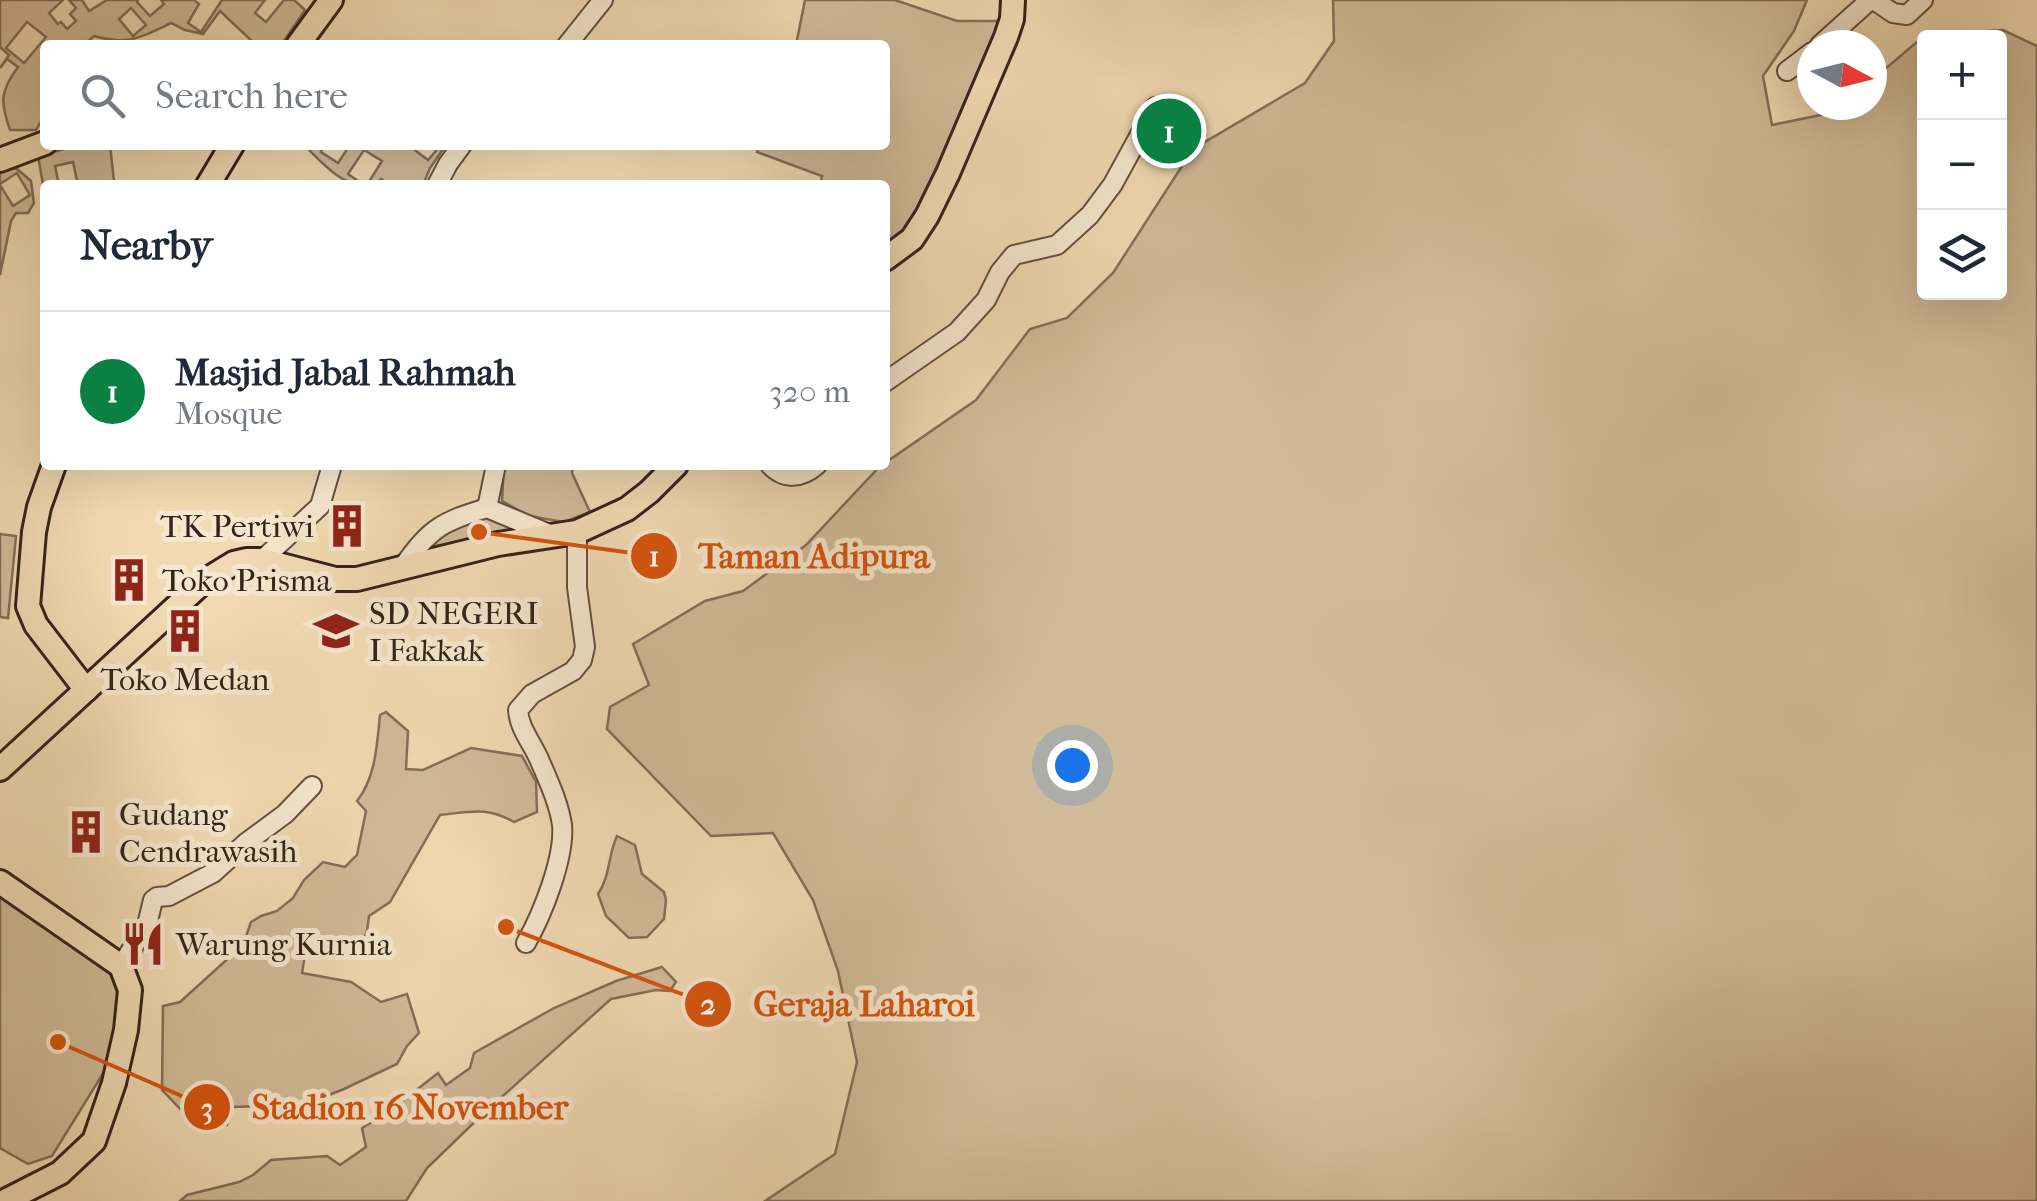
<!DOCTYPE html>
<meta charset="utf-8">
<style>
body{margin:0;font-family:"IM FELL French Canon",serif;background:#f2f2f3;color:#1f2937}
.controls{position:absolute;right:30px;top:30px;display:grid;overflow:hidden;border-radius:10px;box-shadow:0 10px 40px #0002}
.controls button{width:90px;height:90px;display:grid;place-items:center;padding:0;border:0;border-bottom:2px solid #e0e1e3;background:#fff;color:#1f2937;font:50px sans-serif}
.compass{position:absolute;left:1797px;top:30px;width:90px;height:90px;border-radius:50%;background:#fff;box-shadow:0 10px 40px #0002;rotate:97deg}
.you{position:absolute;left:1072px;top:765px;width:35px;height:35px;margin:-25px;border:8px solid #fff;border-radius:50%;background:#1a73e8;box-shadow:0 0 0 15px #1a73e833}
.badge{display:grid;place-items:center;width:65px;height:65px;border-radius:50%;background:#0b8043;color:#fff;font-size:32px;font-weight:700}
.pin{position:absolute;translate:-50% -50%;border:5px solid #fff;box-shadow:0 2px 10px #0006}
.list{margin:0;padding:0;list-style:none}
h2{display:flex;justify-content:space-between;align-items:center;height:130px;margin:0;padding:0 40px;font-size:42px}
h2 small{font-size:32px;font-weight:400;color:#747a83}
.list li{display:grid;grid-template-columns:65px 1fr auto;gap:30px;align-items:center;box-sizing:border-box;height:160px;padding:0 40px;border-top:2px solid #e0e1e3}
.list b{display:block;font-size:38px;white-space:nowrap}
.list p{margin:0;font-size:32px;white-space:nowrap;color:#747a83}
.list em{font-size:32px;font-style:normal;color:#747a83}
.icon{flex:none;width:55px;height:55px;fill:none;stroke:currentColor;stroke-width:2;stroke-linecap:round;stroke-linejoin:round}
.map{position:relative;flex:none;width:2037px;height:1201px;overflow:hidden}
.search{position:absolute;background:#fff;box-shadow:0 10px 40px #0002;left:40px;top:40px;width:850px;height:110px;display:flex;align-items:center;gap:25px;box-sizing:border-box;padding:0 35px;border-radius:10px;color:#747a83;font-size:38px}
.panel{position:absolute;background:#fff;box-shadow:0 10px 40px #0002;left:40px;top:180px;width:850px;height:290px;border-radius:10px}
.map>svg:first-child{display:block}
.green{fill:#d1bb99;stroke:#836f5a;stroke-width:2.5;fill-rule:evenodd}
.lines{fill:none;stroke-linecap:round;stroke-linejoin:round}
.minor-casing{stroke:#645140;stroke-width:22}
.major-casing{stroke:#35231a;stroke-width:28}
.minor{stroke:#f6e7ce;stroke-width:18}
.major{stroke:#f1dab3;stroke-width:22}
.labels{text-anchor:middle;stroke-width:10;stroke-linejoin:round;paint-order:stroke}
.poi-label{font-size:32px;fill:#35231a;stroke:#f6e7ce;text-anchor:start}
.leader{fill:none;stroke:#d6540d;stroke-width:4}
.callout-dot{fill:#d6540d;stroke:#f6e7ce;stroke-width:4}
.mark-label{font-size:30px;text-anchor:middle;font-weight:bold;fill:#fff}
.callout-label{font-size:35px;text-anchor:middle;font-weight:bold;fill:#d6540d;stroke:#f6e7ce;stroke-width:10;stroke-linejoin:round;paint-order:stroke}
</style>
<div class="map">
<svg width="2037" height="1201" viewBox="0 0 2037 1201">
<rect width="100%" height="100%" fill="#f1dab3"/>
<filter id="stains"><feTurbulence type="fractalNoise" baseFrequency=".002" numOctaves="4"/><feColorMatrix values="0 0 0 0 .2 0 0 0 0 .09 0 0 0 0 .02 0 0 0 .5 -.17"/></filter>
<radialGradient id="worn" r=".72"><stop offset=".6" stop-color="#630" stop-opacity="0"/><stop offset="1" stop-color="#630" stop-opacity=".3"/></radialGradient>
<g class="green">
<path d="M0,0H63L49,13L58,24L61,22L67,29L76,21L70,14L76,8L69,0H82L89,11L107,0H138L137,2L150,16L164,4L161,0H194L199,4L188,23L201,32L222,0H265L255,13L266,22L284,0H294L305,10L281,45H256L220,11L203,34L185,30L171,23C142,37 127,46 94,36L84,45H45V114L36,130H10C0,102 0,91 18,67L7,59L0,68L9,55L0,47ZM131,8L146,25L133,36L119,19ZM27,22L46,37L24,63L6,48Z"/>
<path d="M805,0H895L957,21H1005L906,236L885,246V185H820L822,176L757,152L759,145H885V45H796Z"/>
<path d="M1333,0H1807L1794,31L1763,76L1772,125L1835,112L1844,105H1872V80L1918,41L1924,39V292H2000V38L1931,37L1953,33L2003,30L2037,46V1201H765L835,1154L857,1062L838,971L813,900L773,833L711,836L607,729L610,707L649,685L633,644L705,601L743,591L806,545L881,465H885V463L976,400L1030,329L1067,318L1113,273L1193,149L1305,83L1334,41Z"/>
<path d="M79,145H110L114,181L99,185H78L73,162L55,166L59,185H45V196L38,156Z"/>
<path d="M304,145H325L321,152L338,163L350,145H414L412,148L428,160L441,145H446L430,168L423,185H391L381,179L377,185H367L382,161L364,150L348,174L364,185C340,185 321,161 304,145Z"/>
<path d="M4,166L17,169L31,181L34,203L28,213H16L11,221L0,275V185L13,206L30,195L17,173L0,184V169Z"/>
<path d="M504,465H573L572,473L590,512L564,522L529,516L502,501Z"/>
<path d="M478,515L496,518L521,531L423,548L440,533Z"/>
<path d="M0,534L16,536L8,618L0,617Z"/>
<path d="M386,712L408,731L406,769L423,770L471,748L522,756L536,782L537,812L514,822C487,806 470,812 440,815L390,902L369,916L367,931L360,946L307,943L302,973L351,982L381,1002L407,994L419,1033L407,1046L397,1064L344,1089L304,1105L232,1107L227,1125L184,1113L162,1090L163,1006L180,1002L243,945L251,922L261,916L277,911L293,898L304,880L323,862L345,867L357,855L366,811L357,801C376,777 377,744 380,715Z"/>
<path d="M617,836L635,845L642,874L664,892L666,900L664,919L647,937L629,938L606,916L598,894C610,877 608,855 617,836Z"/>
<path d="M0,892L103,961L123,985L112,1059L52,1156L28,1164L0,1148Z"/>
<path d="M662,967L676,982L670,991L656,990L611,999L485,1112L427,1168L406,1201H180L187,1195L239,1182L253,1175L271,1160L327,1156L340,1165L366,1147L362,1128L387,1113L438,1073L446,1085L470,1068L474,1053L554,1008L616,981Z"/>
</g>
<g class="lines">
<g class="minor-casing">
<g id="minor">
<path d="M1874,0L1893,13L1907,15L1923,0"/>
<path d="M567,45L603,0"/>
<path d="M1820,45L1870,0"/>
<path d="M1787,71L1812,52"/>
<path d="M437,185L448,164L462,145"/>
<path d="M885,382L957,332L986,300L1000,272L1014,255L1057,245L1090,215L1113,184L1155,107"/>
<path d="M770,465C784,480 801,479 817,465"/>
<path d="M487,508L496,465"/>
<path d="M262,560L320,506L332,465"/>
<path d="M403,567C429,528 444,521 487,508L552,535"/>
<path d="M526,943C542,915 565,858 562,825C559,803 548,780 539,759C532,743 519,728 518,710L532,694L573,671L582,660L585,647L577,587V532"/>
<path d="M121,966L147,925L153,900L157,897L169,896L213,873L247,842L285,814L312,786"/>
</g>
</g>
<g class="major-casing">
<g id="major">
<path d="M298,45L331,0"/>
<path d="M0,160L45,143"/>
<path d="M208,185L232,145"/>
<path d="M885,259L912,239L927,216L948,173L1006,37L1012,19L1013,0"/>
<path d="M54,465L39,507L34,532L28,606L36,625L86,690"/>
<path d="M0,769L203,582L234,563L247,560H262L335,579H357L498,544L577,532L627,509L649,492L676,465"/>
<path d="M0,882L121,966L130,990L126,1030L114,1083L94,1141L60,1173L5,1201"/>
</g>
</g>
<use href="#minor" class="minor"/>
<use href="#major" class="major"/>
</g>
<defs>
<g id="building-bare" transform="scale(3.45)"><path d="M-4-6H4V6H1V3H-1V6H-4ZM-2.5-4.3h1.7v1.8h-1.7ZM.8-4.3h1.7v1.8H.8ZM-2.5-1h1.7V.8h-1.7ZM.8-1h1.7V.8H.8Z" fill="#8f2418" stroke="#f6e7ce" stroke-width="2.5" paint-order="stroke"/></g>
<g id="school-bare" transform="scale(3.45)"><path d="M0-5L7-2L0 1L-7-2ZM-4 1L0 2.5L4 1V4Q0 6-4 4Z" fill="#8f2418" stroke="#f6e7ce" stroke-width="2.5" paint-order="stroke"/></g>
<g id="restaurant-bare" transform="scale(3.45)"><path d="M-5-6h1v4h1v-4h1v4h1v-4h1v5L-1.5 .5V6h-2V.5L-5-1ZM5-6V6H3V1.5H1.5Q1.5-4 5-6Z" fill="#8f2418" stroke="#f6e7ce" stroke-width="2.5" paint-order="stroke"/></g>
</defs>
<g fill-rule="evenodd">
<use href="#building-bare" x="347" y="526"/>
<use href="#building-bare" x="129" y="580"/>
<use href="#building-bare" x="185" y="631"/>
<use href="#school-bare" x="336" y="631"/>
<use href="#building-bare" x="86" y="832"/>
<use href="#restaurant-bare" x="143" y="944"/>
</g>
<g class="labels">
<g class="poi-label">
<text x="314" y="537" text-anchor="end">TK Pertiwi</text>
<text x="162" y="591">Toko Prisma</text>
<text x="369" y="624">SD NEGERI<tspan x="369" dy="37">I Fakkak</tspan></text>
<text x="185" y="690" text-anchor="middle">Toko Medan</text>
<text x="119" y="825">Gudang<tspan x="119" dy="37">Cendrawasih</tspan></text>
<text x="176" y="955">Warung Kurnia</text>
</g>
</g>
<path class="leader" d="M479 532L654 556M506 927L708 1004M58 1042L207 1107"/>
<g class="callout-dot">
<circle cx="479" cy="532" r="10"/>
<circle cx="506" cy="927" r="10"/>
<circle cx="58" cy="1042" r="10"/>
<circle cx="654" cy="556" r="25"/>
<circle cx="708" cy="1004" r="25"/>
<circle cx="207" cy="1107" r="25"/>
</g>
<g class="mark-label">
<text x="654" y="566">1</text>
<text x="708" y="1014">2</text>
<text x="207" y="1118">3</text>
</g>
<g class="callout-label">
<text x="814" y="568">Taman Adipura</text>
<text x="864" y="1016">Geraja Laharoi</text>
<text x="410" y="1119">Stadion 16 November</text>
</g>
<rect width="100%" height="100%" filter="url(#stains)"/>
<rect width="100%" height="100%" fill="url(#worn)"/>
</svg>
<div class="controls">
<button>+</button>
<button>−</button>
<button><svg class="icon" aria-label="layers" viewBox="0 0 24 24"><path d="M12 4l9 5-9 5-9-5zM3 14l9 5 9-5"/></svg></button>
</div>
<svg class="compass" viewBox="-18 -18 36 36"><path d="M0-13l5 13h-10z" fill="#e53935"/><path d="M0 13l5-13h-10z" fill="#747a83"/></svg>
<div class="you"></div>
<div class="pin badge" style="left:1169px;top:131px">1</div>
<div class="search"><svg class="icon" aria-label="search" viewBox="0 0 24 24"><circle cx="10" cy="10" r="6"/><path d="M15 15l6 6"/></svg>Search here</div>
<section class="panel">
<h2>Nearby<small></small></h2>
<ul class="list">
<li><span class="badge">1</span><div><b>Masjid Jabal Rahmah</b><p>Mosque</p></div><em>320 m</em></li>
</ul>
</section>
</div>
